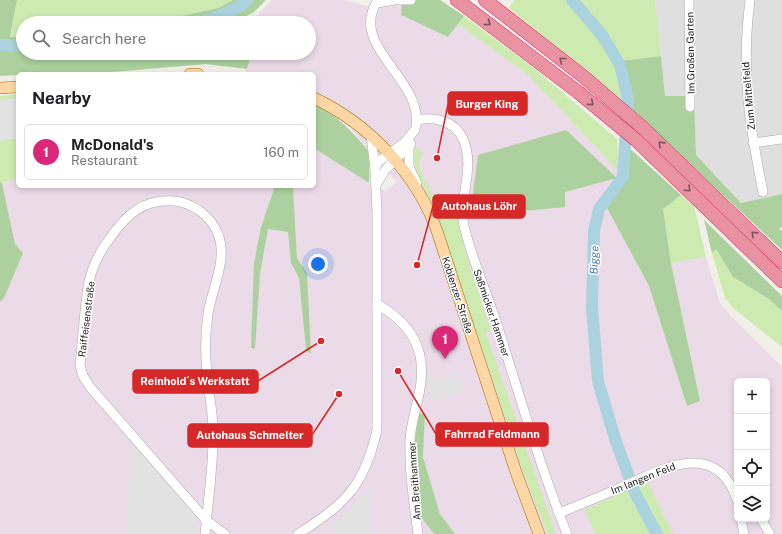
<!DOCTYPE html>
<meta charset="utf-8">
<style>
body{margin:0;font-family:"Public Sans",sans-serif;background:#f2f2f2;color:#202124}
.controls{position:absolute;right:12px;bottom:12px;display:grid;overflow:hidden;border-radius:6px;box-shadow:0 2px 6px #0003}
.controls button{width:36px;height:36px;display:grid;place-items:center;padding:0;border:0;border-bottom:1px solid #e0e0e0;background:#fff;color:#202124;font:20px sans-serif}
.you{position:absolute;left:318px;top:264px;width:14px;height:14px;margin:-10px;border:3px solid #fff;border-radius:50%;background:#1a73e8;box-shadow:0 0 0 6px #1a73e833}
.badge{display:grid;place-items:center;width:26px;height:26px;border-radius:50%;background:#db2777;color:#fff;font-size:13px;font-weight:700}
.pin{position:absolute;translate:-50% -33px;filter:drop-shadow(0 1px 2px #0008)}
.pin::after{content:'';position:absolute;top:21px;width:14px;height:12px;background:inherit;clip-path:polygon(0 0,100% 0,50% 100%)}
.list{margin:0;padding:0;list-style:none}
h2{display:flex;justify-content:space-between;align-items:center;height:52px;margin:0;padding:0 16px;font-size:17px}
h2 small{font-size:13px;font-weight:400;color:#757577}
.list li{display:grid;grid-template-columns:26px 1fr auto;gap:12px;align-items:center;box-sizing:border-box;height:56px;margin:0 8px 8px;padding:0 8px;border:1px solid #e0e0e0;border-radius:6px}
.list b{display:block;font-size:15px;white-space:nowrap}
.list p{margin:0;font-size:13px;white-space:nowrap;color:#757577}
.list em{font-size:13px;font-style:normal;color:#757577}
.icon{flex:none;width:22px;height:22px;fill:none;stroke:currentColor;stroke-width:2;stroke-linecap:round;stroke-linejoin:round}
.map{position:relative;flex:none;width:782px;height:534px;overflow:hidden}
.search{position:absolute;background:#fff;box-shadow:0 2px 6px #0003;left:16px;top:16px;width:300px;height:44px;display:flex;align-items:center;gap:10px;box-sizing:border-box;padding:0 14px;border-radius:22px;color:#757577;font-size:15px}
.panel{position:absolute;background:#fff;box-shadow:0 2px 6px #0003;left:16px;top:72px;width:300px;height:116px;border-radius:6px}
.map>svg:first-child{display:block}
.residential{fill:#e0dfdf}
.industrial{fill:#ebdbe8;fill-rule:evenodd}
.grass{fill:#cdebb0}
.forest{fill:#add19e}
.parking{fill:#e2e2e2}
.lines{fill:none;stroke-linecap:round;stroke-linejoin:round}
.river{stroke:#aad3df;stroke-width:12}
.minor-casing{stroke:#a9a9a9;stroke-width:10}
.major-casing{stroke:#a06b00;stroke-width:12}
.highway-casing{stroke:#dc2a67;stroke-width:14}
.minor{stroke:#fff;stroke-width:9}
.major{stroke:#fcd6a4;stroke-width:11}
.highway{stroke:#e892a2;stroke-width:13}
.oneway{stroke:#7b545c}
.labels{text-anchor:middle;stroke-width:3;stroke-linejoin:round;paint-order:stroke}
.street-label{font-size:10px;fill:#222;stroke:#fff}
.water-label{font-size:11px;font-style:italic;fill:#4a7aab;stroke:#fff}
.leader{fill:none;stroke:#d62828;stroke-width:1.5}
.callout-dot{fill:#d62828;stroke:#fff;stroke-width:1.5}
.callout{fill:#d62828;stroke:#d62828;stroke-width:1.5}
.callout-label{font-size:11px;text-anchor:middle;font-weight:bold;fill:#fff}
</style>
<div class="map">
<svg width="782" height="534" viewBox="0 0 782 534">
<rect width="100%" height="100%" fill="#f2efe9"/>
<path class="residential" d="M655,0H782V194L741,203L696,155L694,96H665Z"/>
<path class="industrial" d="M272,0H344L367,6L402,5L401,15L448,37L458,24L528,75L626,179L607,208L649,286L687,406L700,401L671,263L706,257L720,303L731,316L782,367V534H455L440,514L423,457L425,414L419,413L420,516L434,534H0V302L4,297L23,253L15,244L2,183L18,178V186H275L261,227L254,263L260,274L267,229L288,232L291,263L299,278L306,350L307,273L297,258L293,186H314V148L369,183L385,191L397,182L350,128L314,104V74H245L250,55L221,53H309V23H245L256,17ZM737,381H767V519H737Z"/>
<g class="grass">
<path d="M17,0H233L218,8L150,23H23V38H10Z"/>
<path d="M514,0H655L661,56L621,61L624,102L509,8Z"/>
<path d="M464,16L534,68L617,139L620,173L528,75L458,24Z"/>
<path d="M18,94V178L2,183L0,182V96Z"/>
<path d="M415,147L423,153L419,161L421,173L444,212H458L465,251L491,330L486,333L556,534H548L524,475L438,216L420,179L413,160Z"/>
<path d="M681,195L694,206L706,257L671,263L663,209Z"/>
<path d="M716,249L733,277L769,299L782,311V347L733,308L725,298L712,253Z"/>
<path d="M647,481L673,534H596L585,510Z"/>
</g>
<g class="forest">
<path d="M0,0H17L10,37L23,38V53L251,54L247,69L206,64L113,72L18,74V75L0,76Z"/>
<path d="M233,0H266L254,12L233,23H150L218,8Z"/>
<path d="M402,0H440L464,16L448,37L401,15Z"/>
<path d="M661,56L665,96H694L696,155L741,203L782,194V227L779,228L782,231V250L624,102L621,61Z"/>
<path d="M314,104C338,116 353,132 370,153L369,183L314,148Z"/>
<path d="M566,130L617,178L565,192V207L470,216L478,155Z"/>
<path d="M626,145L681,195L663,209L671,263L700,401L687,406L649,286L607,208L626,179Z"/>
<path d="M0,182L2,183L15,244L23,253L4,298L0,302Z"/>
<path d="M275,186H293L297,258L307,273L311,354L306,350L299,278L291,263L288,232L268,229L260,274L255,349L251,348L254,263L261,227Z"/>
<path d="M704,220L782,296V311L769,299L733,277L716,249L712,253Z"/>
<path d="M418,413L425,414L423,457L440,514L455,534H434L420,516L414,452Z"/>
</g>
<g class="parking">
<path d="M18,98V138L0,141V100Z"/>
<path d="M459,373L465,391L432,401L426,376L432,374L439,379Z"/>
<path d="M132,444L197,518L195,534H127Z"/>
<path d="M369,489L371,534H335L334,523Z"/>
</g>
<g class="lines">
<g class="river">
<path d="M572,0L602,35L620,65L628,99L623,177L599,209L594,231L592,307L595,345L598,381L615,439L635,493L657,534"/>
<path d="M197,23C215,19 233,12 248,0"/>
<path d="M0,45L23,46"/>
</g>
<g class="minor-casing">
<g id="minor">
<path d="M378,0C347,46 423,78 416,126"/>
<path d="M400,0H411"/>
<path d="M689,0L690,107"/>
<path d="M750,0C741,71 749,123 763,192"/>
<path d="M377,3L395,0"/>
<path d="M417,120C435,116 455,121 463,139C476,167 458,199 464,226C472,259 486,291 497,324C519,394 540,466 567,534"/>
<path d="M371,136L375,169"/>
<path d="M753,143L782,139"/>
<path d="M409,146V167L417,184"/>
<path d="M376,185L385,170L411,144"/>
<path d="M377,304C411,324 427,349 420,389C417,406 411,423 410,440C409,471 414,504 418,534"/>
<path d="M559,513C579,505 599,497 619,488C659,471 716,436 737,500"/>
<path d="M741,519L744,534"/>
<path d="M761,519L770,534"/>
<path d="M205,534C208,502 213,469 213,437C214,416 209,396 207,374C205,354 205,334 208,314C212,288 228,260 218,234C211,216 193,203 174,201C143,199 127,214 110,238C100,251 93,265 89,281C84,309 83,338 80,365L83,376L90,387L206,520L225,534"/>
<path d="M298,534C346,503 364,487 377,430V212L375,169L378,162L404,143L415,130"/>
</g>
</g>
<g class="major-casing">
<g id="major">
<path d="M190,74H198"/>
<path d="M0,88L18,87"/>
<path d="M314,98C369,124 417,174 437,231L517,475L539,534"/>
</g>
</g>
<g class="highway-casing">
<g id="highway">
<path d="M457,0L578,92L636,140L782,281"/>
<path d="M485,0L584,77L642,127L782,262"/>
</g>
</g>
<use href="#minor" class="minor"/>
<use href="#major" class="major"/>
<use href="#highway" class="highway"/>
</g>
<defs><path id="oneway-chevron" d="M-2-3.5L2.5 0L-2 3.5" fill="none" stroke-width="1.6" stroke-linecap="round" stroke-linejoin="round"/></defs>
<g class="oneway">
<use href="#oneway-chevron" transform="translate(488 23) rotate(37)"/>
<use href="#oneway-chevron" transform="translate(562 60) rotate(-142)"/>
<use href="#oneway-chevron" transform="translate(591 103) rotate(40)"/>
<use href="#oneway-chevron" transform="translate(661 144) rotate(-136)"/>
<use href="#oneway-chevron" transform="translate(688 189) rotate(43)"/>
<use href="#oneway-chevron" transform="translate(754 234) rotate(-136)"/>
</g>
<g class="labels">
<g class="street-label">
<text transform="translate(690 53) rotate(-91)" y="4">Im Großen Garten</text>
<text transform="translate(748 96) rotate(-95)" y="4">Zum Mittelfeld</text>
<text transform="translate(458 295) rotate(72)" y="4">Koblenzer Straße</text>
<text transform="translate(492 313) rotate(71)" y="4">Saßmicker Hammer</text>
<text transform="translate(86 319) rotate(-83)" y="4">Raiffeisenstraße</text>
<text transform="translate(643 478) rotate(-22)" y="4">Im langen Feld</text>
<text transform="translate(414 481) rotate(-94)" y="4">Am Breithammer</text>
</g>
<g class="water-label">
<text transform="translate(594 260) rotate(-88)" y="4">Bigge</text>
</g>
</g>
<path class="leader" d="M437 158L448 104M417 265L433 206M321 341L258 381M398 371L436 434M339 394L312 435"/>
<g class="callout-dot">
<circle cx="437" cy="158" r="4"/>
<circle cx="417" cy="265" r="4"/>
<circle cx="321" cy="341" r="4"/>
<circle cx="398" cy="371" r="4"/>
<circle cx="339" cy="394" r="4"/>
</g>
<g class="callout">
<rect x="448" y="92" width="79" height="23" rx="4"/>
<rect x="433" y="195" width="92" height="23" rx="4"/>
<rect x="133" y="370" width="125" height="23" rx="4"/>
<rect x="436" y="423" width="112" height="23" rx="4"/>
<rect x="188" y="424" width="124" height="23" rx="4"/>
</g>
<g class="callout-label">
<text x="487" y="108">Burger King</text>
<text x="479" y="210">Autohaus Löhr</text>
<text x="195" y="385">Reinhold´s Werkstatt</text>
<text x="492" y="438">Fahrrad Feldmann</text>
<text x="250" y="439">Autohaus Schmelter</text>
</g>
</svg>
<div class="controls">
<button>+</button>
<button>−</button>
<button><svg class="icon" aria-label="locate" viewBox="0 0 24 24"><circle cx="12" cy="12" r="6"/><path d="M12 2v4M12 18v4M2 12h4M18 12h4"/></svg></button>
<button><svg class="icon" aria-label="layers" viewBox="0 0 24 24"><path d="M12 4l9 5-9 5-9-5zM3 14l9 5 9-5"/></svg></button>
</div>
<div class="you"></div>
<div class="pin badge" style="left:445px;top:359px">1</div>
<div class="search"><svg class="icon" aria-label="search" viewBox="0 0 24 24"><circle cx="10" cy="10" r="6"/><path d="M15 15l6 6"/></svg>Search here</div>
<section class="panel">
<h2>Nearby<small></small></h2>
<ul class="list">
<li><span class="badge">1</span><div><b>McDonald's</b><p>Restaurant</p></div><em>160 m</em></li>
</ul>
</section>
</div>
